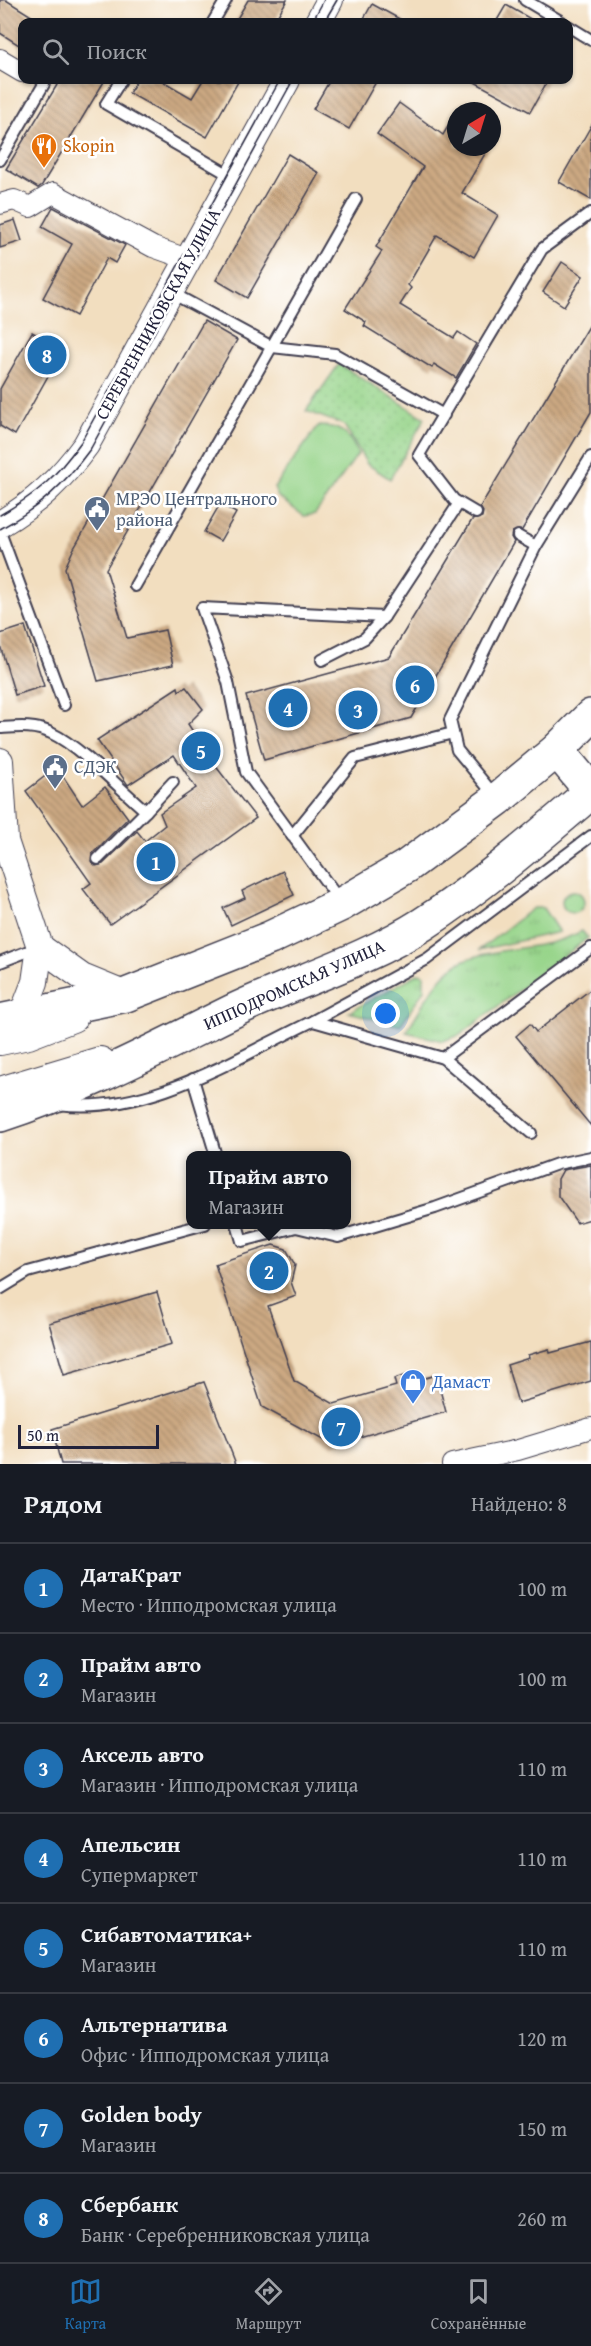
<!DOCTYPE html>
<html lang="ru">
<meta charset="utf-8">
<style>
body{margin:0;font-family:"Gentium Book Plus",serif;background:#242831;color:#f1f3f6}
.compass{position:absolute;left:447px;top:102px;width:54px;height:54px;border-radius:50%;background:#171b24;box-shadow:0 2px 4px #0004;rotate:38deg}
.scale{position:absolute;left:18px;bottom:15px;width:141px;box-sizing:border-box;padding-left:6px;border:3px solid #22223b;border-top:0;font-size:16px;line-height:21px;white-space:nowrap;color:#22223b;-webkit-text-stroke:4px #fff;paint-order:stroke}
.you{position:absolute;left:386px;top:1014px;width:21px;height:21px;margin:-15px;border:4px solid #fff;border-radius:50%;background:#1a73e8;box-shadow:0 0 0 9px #1a73e833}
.badge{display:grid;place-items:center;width:39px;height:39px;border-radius:50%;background:#1f6fb2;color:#fff;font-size:20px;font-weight:700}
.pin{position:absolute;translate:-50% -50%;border:3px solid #fff;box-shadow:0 2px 6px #0006}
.popup{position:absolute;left:186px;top:1151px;width:165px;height:78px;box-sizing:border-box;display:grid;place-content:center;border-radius:12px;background:#171b24;filter:drop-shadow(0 2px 4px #0005);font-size:20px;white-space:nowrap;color:#9ea1a6}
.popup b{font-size:22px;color:#f1f3f6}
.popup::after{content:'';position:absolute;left:50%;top:100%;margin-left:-12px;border:12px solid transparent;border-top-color:#171b24}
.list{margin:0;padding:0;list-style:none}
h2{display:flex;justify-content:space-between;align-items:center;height:78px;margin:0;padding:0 24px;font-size:26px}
h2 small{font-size:20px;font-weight:400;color:#9ea1a6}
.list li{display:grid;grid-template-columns:39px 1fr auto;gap:18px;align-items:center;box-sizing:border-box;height:90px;padding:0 24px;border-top:2px solid #363941}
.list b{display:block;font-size:22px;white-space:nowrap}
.list p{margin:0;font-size:20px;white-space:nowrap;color:#9ea1a6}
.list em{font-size:20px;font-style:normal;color:#9ea1a6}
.icon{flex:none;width:33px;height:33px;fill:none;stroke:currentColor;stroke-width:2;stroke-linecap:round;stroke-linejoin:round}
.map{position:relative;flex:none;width:591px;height:1464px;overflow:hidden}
.search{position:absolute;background:#171b24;box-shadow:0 2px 4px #0004;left:18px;right:18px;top:18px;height:66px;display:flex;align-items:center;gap:15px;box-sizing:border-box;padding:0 21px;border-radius:12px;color:#9ea1a6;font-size:22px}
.sheet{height:798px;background:#171b24}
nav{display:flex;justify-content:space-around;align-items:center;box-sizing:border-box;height:84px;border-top:2px solid #363941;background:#171b24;font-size:16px;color:#9ea1a6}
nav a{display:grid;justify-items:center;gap:3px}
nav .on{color:#1f6fb2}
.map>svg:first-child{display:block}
.grass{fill:url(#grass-tufts);stroke:#5c7b62;stroke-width:1.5}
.park{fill:url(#park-dots);stroke:#5c7b62;stroke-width:1.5}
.garden{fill:#96d489;stroke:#5c7b62;stroke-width:1.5}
.building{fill:url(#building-back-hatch)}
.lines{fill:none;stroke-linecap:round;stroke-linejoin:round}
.service-casing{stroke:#413e4f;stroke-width:14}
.minor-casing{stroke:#413e4f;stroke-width:22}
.tertiary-casing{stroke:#413e4f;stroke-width:28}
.primary-casing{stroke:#413e4f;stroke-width:34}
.trunk-casing{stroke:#413e4f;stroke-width:36}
.service{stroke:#fff;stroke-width:10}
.minor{stroke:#fff;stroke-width:20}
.tertiary{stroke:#fff;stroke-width:26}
.primary{stroke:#fff;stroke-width:32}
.trunk{stroke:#fff;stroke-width:33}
.tram{stroke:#22223b;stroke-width:1.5}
.labels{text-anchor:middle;stroke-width:5;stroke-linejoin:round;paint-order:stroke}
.food-label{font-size:18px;fill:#c56008;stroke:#fff;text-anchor:start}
.street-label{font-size:18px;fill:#22223b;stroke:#fff}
.service-label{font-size:18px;fill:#4e5e75;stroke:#fff;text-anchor:start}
.shop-label{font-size:18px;fill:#366cbe;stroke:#fff;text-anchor:start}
</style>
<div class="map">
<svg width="591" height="1464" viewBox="0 0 591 1464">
<defs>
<pattern id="grass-tufts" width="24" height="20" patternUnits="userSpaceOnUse" patternTransform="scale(1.5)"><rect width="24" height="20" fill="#96d489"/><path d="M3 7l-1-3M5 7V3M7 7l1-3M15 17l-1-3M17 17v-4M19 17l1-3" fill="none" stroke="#81b677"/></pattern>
<pattern id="park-dots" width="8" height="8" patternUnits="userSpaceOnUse" patternTransform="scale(1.5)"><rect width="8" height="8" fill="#96d489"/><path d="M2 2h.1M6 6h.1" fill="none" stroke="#81b677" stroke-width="1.8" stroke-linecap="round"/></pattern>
<pattern id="building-back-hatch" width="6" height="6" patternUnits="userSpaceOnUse" patternTransform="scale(1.5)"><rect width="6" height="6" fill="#cca982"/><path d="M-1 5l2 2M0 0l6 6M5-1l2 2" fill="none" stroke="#a5896c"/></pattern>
</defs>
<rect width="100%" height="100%" fill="#fff"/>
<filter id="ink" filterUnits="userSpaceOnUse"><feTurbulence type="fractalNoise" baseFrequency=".0167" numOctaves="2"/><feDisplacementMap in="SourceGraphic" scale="12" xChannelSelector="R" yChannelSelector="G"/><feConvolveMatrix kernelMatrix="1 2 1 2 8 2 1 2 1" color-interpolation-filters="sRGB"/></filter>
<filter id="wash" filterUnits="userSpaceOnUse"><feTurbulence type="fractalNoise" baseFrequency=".008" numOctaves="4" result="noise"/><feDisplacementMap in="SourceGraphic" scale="24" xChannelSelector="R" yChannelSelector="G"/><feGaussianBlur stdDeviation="1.35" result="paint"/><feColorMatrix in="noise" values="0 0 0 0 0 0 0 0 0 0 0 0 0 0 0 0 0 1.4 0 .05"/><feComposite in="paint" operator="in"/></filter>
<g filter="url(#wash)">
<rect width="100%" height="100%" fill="#f2debf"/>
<g class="grass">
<circle cx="573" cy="902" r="11"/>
<path d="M533,908H543L559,932L479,950Z"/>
<path d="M582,931L588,938L460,1035L443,1041L406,1032C421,1009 438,971 465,960C501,946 545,951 582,931Z"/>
<path d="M419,973L424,975V990L400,1026L349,1012Z"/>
</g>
<path class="park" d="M339,364L425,418L390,479L367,464L344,425L306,411Z"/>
<path class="garden" d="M318,426C340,425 350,434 358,454L315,514L304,516L278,497L274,488Z"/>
<g id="blocks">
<g class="building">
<path d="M0,0H6L41,22H22V47L0,33Z"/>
<path d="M248,0H287L274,22H235Z"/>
<path d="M372,4L405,22H362Z"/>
<path d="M506,5L536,22H496Z"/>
<path d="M60,80H105L42,185L38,188L6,169Z"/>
<path d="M137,80H161L192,98L203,80H239L207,137L129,93Z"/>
<path d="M330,80H377L349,129L313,109Z"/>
<path d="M471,80H548L530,112Z"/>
<path d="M399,103L443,135L456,113V147H489L462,193L498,215L474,257L437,235L408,285L411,288L400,305L454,338L458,332L476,344L456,378L434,364L432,368L364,326L366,322L345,309L382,251L376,247L423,167L377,134Z"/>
<path d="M591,126V200L559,182Z"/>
<path d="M288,154L319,173L247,298L216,280Z"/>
<path d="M53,207L125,245L115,263L107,258L76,316L43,298L72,244L42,227Z"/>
<path d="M15,220L22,241L0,248V225Z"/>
<path d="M562,262L583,276L564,306L543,292Z"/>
<path d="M204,321L237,340L106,569L127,638L165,630L173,665L98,681L65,568L73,550Z"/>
<path d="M591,323V412L522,530L512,532L511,537L514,542L411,718L264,760L246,696L389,657L472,520L482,517L483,512L480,507Z"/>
<path d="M32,332L63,349L15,435L0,426V389Z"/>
<path d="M220,504L236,513L220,541L204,532Z"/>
<path d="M25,626L44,686L15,695L0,645V634Z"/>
<path d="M178,687L179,691L186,687L203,709L188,724L214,764L256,818L110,924L83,889L91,883L26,791L57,767L82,805L105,787L128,818L92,854L91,861L96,866L103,864L137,831L145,841L165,825L160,813L196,788L174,755L128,785L97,740Z"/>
<path d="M283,871L294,895L231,925L223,908L245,898L242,891Z"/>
<path d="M591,989V1126L516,1036L530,1024L536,1032Z"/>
<path d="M591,1165V1219L577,1223L558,1196V1179L563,1170Z"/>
<path d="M273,1245L286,1249L295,1265L291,1282L296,1296L268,1306L294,1381L334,1404L396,1386L394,1379L416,1372L418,1380L436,1375L446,1412L332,1445L262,1407L215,1264Z"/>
<path d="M157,1292L172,1344L64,1375L49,1323Z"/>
<path d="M591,1342V1381L518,1403L507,1365L529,1358L528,1355L549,1349L550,1353Z"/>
<path d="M204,1382L236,1464H61L52,1429Z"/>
</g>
</g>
</g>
<g filter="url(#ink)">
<use href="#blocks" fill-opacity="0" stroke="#413e4f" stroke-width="1.5"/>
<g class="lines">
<g class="service-casing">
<g id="service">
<path d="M525,0L562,22"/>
<path d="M213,22L226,0"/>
<path d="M568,26L591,40"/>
<path d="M121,80L106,104L233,177"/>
<path d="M0,160L44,84"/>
<path d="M170,292L272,347L335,354L444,415"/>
<path d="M476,513L454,500L419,455L542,249L591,213"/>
<path d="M0,532L64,705"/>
<path d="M518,536L536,546"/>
<path d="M135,586L356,199"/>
<path d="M322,660L365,638L384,617L459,503"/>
<path d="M0,728C17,727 35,725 51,733C81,747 120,789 146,811L173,782"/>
<path d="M495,796L457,750L450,720L536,546L591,457"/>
<path d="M292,836L355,758L453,733"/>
<path d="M98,859L146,811"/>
<path d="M340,901L246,772L228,682L202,608L384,617"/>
<path d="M0,962L39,947"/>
<path d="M313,1021L427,959L591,836"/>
<path d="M443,1058L591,948"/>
<path d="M193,1079L216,1156"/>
<path d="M58,1104C148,1116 235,1058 313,1021L443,1058L531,1133"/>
<path d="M237,1224L242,1241L296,1227L338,1237L435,1208L557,1164L591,1157"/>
<path d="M0,1289L28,1272L205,1224"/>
</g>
</g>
<g class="minor-casing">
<g id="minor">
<path d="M0,59L22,72"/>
<path d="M0,204L14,200L30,207L53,193L153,247L187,259"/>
<path d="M452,1464L518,1450L591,1428"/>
</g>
</g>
<g class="tertiary-casing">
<g id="tertiary">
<path d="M318,22L330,0"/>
<path d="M0,524C36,503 61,479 86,445L287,80"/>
<path d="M0,761L5,841L40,947L35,982L25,1008L11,1019"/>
<path d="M40,947L82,977L126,995"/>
</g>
</g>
<g class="primary-casing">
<g id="primary">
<path d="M0,1039L28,1033L72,1016"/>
<path d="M0,1093L100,1063"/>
</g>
</g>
<g class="trunk-casing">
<g id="trunk">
<path d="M557,750L591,791"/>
<path d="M0,1021L126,995L270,938L342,904L407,866L498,799L557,750L591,716"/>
<path d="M0,1115C81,1089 156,1049 233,1011C296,981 363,962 423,924C482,886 537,838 591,792"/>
</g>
</g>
<use href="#service" class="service"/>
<use href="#minor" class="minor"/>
<use href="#tertiary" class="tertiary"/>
<use href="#primary" class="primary"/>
<use href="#trunk" class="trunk"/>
<g class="tram">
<path d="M312,22L324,0"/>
<path d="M324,22L337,0"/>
<path d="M0,515C38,493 55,478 81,442L280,80"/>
<path d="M0,529C41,506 63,486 91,448L293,80"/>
</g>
</g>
</g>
<defs>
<g id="restaurant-pin" transform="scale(1.35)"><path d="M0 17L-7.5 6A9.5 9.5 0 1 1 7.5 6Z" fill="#e8710a" stroke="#fff"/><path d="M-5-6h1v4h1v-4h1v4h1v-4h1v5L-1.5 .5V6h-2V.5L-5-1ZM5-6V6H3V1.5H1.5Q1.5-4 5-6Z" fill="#fff"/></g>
<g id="civic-pin" transform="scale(1.35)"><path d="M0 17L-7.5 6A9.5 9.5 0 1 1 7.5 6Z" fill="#5c6f8a" stroke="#fff"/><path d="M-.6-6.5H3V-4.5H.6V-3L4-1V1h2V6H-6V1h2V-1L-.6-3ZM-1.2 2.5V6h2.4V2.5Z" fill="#fff"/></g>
<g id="shop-pin" transform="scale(1.35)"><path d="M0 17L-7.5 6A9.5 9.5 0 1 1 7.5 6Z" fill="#3f7fe0" stroke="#fff"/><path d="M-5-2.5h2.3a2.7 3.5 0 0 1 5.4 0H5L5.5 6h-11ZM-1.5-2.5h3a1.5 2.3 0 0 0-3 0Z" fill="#fff"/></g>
</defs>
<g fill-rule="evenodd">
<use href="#restaurant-pin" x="44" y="146"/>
<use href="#civic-pin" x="97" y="509"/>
<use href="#civic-pin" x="55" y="767"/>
<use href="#shop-pin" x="413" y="1382"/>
</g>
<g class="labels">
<g class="food-label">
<text x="63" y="152">Skopin</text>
</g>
<g class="street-label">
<text transform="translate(158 314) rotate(-61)" y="6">СЕРЕБРЕННИКОВСКАЯ УЛИЦА</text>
<text transform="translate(294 985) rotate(-24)" y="6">ИППОДРОМСКАЯ УЛИЦА</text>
</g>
<g class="service-label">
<text x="116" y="505">МРЭО Центрального<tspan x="116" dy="21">района</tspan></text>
<text x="74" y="773">СДЭК</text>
</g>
<g class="shop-label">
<text x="432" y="1388">Дамаст</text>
</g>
</g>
</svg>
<svg class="compass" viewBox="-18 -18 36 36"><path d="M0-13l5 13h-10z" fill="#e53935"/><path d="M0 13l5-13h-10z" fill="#9ea1a6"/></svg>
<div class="scale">50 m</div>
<div class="you"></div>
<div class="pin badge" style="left:156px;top:862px">1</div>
<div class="pin badge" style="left:269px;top:1271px">2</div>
<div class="popup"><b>Прайм авто</b>Магазин</div>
<div class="pin badge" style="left:358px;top:710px">3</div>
<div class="pin badge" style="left:288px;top:708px">4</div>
<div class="pin badge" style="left:201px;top:751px">5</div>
<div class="pin badge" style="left:415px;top:685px">6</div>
<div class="pin badge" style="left:341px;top:1427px">7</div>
<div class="pin badge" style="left:47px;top:355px">8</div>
<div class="search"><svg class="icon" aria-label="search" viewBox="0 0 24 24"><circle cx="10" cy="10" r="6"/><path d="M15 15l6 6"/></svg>Поиск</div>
</div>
<section class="sheet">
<h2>Рядом<small>Найдено: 8</small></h2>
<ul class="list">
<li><span class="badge">1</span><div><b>ДатаКрат</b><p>Место · Ипподромская улица</p></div><em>100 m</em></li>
<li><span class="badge">2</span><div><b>Прайм авто</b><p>Магазин</p></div><em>100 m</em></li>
<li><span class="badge">3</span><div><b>Аксель авто</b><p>Магазин · Ипподромская улица</p></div><em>110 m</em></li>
<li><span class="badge">4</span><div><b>Апельсин</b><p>Супермаркет</p></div><em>110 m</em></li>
<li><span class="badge">5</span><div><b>Сибавтоматика+</b><p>Магазин</p></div><em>110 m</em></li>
<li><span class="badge">6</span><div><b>Альтернатива</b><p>Офис · Ипподромская улица</p></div><em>120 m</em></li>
<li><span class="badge">7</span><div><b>Golden body</b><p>Магазин</p></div><em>150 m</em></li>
<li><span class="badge">8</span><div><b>Сбербанк</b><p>Банк · Серебренниковская улица</p></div><em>260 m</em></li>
</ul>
</section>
<nav>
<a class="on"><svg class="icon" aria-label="map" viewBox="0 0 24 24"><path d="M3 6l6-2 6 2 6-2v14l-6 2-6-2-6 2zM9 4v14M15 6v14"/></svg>Карта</a>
<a><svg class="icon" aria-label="directions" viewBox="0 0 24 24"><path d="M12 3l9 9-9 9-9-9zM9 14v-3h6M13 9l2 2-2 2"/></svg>Маршрут</a>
<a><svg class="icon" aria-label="saved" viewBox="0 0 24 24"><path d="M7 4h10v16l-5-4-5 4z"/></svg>Сохранённые</a>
</nav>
